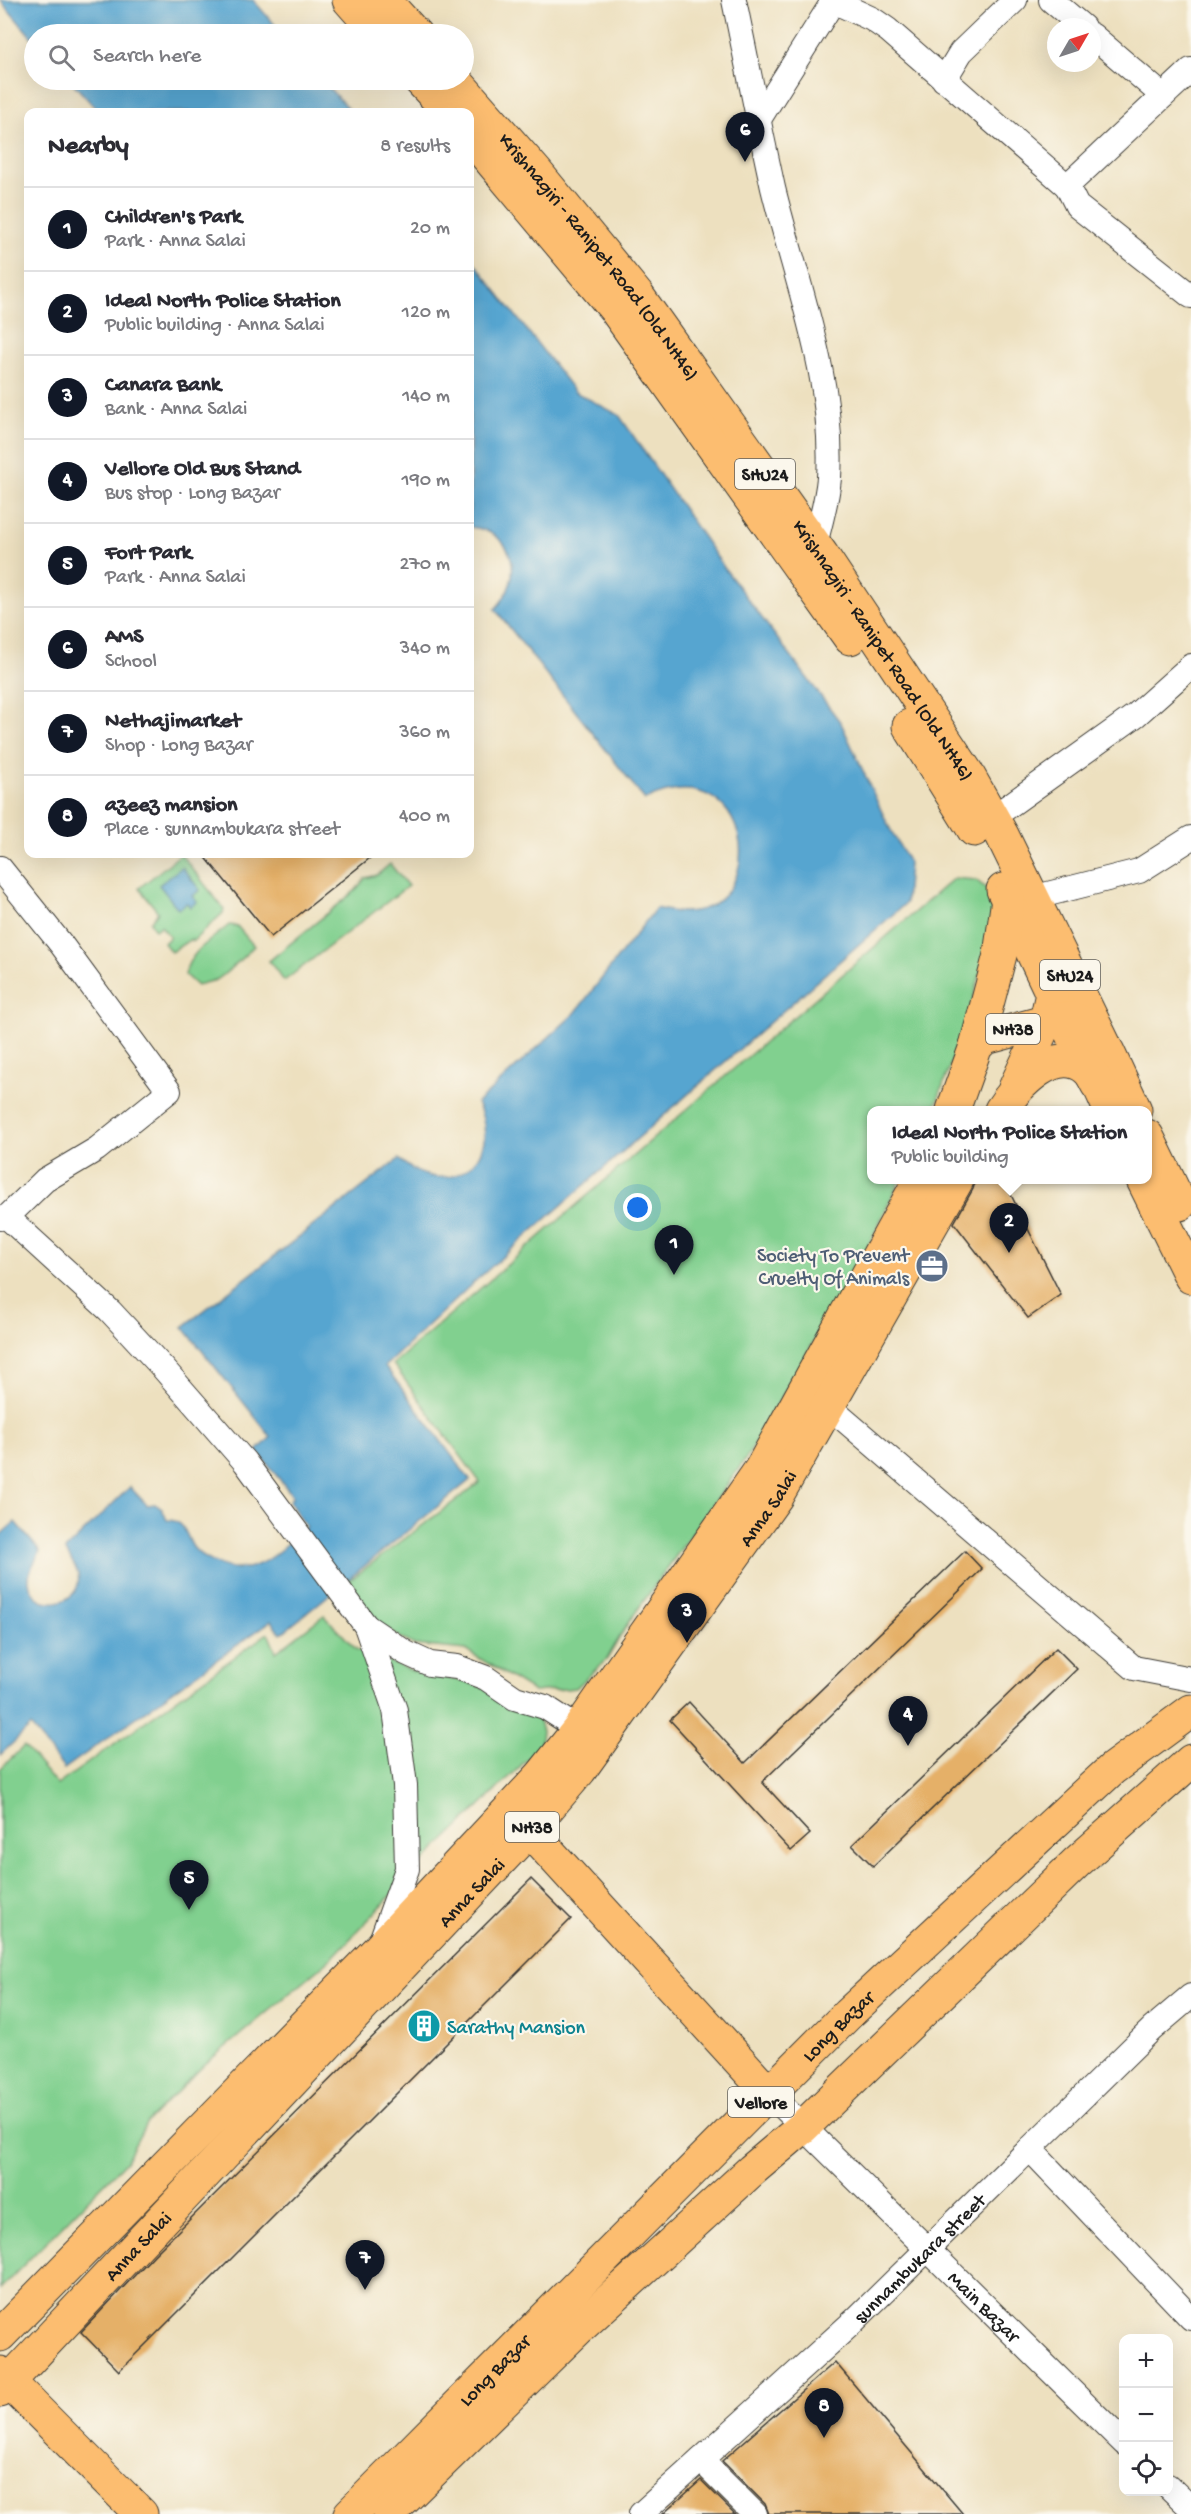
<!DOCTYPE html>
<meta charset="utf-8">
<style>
body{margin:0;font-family:"Gochi Hand",sans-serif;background:#f7f7f7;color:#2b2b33}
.controls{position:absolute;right:18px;bottom:18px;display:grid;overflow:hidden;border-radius:12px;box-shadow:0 6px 24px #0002}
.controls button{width:54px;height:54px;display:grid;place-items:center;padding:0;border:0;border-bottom:2px solid #e1e1e2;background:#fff;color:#2b2b33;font:30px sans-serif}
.compass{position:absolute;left:1047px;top:18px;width:54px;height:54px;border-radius:50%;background:#fff;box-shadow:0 6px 24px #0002;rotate:51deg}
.you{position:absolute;left:638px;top:1208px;width:21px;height:21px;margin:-15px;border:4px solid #fff;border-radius:50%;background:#1a73e8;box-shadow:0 0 0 9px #1a73e833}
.badge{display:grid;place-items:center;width:39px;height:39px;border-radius:50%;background:#111827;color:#fff;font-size:20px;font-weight:700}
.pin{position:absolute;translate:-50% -50px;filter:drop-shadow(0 2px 3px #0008)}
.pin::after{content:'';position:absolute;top:32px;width:21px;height:18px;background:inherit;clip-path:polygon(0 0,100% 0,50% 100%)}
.popup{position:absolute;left:867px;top:1106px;width:285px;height:78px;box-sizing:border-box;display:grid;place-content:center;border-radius:12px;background:#fff;filter:drop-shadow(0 2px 4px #0005);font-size:20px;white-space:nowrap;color:#7c7c81}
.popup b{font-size:22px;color:#2b2b33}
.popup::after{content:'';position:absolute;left:50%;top:100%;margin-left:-12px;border:12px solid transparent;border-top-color:#fff}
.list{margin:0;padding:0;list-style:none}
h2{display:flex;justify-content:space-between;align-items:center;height:78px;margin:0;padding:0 24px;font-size:26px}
h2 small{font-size:20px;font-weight:400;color:#7c7c81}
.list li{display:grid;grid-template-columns:39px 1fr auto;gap:18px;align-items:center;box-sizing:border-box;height:84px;padding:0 24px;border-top:2px solid #e1e1e2}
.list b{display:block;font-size:22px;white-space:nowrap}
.list p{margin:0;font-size:20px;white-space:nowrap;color:#7c7c81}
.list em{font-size:20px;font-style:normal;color:#7c7c81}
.icon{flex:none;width:33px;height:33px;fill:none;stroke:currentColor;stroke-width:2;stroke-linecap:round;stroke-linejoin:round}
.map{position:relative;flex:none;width:1191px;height:2514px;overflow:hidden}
.search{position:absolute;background:#fff;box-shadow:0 6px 24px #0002;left:24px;top:24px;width:450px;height:66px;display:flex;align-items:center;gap:15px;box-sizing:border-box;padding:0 21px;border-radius:33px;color:#7c7c81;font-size:22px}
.panel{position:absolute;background:#fff;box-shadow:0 6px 24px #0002;left:24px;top:108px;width:450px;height:750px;border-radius:12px}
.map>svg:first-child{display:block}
.green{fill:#81d08f;stroke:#4e7656;stroke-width:1.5}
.water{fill:#56a5d0;stroke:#396076;stroke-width:1.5}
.building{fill:#e5b068}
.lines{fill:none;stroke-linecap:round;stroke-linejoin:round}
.minor-casing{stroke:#3b3934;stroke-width:26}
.primary-casing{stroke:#3b3934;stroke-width:35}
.trunk-casing{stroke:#3b3934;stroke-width:35}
.minor{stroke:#fff;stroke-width:24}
.primary{stroke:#fcbd6f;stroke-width:33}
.trunk{stroke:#fcbd6f;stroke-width:33}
.labels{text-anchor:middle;stroke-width:4.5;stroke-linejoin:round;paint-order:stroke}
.shield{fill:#fbf7ec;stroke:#5f5e5a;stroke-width:1.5}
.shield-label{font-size:18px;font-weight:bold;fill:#1c1c1c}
.street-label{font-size:20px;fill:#1c1c1c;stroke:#fbf7ec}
.service-label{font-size:20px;fill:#4e5e75;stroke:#fbf7ec;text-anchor:end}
.culture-label{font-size:20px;fill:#0d838f;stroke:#fbf7ec;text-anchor:start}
</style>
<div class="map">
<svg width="1191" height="2514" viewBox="0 0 1191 2514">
<rect width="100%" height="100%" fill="#fbf7ec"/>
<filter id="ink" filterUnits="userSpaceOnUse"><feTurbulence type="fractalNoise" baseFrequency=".0167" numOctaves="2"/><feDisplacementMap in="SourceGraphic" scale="12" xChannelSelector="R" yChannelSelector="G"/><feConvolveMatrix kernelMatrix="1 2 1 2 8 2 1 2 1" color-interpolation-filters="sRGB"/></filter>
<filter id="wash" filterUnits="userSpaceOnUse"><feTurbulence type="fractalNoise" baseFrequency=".008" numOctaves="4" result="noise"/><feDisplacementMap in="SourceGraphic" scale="24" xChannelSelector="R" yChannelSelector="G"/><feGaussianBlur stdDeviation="1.35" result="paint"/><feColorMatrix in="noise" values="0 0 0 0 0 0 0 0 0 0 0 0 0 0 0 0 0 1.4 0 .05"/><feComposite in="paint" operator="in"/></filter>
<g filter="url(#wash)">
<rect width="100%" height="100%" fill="#ede0bf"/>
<g class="green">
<path d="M181,854L224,909L223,913L193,941L191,939L171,952L164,943L170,937L161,926L155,930L150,922L158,912L139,888Z"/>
<path d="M390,864L408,886L284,981L269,961L356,890L365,878L377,875Z"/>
<path d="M954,878L976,880L989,891L997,915L970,1010L937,1102L933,1110H871V1180H900L864,1255L747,1457L628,1623L607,1659L576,1688L534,1692L466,1650L414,1645L372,1622L342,1586L480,1482L393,1364Z"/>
<path d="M229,925L237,926L254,946C243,957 231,970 218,979C211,983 204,981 197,986L185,975C188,952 213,939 229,925Z"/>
<path d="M324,1615L356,1649L418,1673L463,1681L485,1688L537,1715L542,1731L540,1747L421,1864L334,1956L204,2065L147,2122L126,2161L0,2289V1769L24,1746L57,1785L268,1633L276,1652Z"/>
</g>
<g class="water">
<path d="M0,0H253L283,34H34V40Z"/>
<path d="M70,80H322L351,112H99Z"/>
<path d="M470,257L575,392L619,415L725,569L841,723L887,823L909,863L906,903L473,1283L385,1366L470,1480L281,1634L271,1621L64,1769L31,1726L0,1755V1535L15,1522L40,1551C36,1561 28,1570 29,1581C32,1614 84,1606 78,1574C76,1566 69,1557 65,1550L130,1487L147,1505L155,1504L162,1509L167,1520C186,1520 185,1535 193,1547C199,1555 211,1562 220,1565C257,1579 280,1550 306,1527L289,1501L293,1496L257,1451L271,1437L183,1327L399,1159C446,1203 506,1161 477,1103L575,1013L656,908C779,941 761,744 645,800L495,609C525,578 516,532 470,527Z"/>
<path d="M182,867L200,890L192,896L197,902L190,907L187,903L178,909L159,885Z"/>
</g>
<g id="blocks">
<g class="building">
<path d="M203,854H375L271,937Z"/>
<path d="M976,1179H1003L1061,1295L1028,1318L954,1223L973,1189Z"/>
<path d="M965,1551L982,1569L762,1782L810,1834L791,1851L670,1720L689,1702L745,1763Z"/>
<path d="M1056,1648L1077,1669L873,1866L852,1845Z"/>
<path d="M531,1879L571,1919L119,2371L81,2332L154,2255Z"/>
<path d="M835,2362L963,2514H769L765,2504L722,2461Z"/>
<path d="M701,2480L735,2514H663Z"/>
</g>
</g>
</g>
<g filter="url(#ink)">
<use href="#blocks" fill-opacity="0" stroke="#3b3934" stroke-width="1.5"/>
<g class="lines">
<g class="minor-casing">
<g id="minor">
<path d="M734,0C747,62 759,125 773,188C796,282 835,379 829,478C827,501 820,523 815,545"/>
<path d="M831,0L872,19L888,30L1067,186L1077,206L1191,296"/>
<path d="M1051,0L1083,27"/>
<path d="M1092,35L1163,96"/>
<path d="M944,80L961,52L1015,0"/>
<path d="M759,119L834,0"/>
<path d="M1067,186L1191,70"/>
<path d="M992,818L1136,715L1191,666"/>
<path d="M0,868L61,944L169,1091L97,1149L45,1180L7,1217L0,1218"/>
<path d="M1032,898L1139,871L1191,838"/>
<path d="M7,1217L110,1311L163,1368L245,1462L366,1626L395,1710L405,1785L407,1869L381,1941"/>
<path d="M827,1405L1134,1668L1191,1679"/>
<path d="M366,1626L406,1653L430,1664L457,1667L486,1678L515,1698L545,1707L579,1729"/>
<path id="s1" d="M769,2093L1124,2443"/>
<path d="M1030,2149L1191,2318"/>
<path d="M701,2460L755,2514"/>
<path d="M1168,2486L1191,2508"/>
<path id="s2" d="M641,2514L854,2321L1152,2029L1191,1996"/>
</g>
</g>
<g class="primary-casing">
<g id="primary">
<path d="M349,0L379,34"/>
<path d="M384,0L415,34"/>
<path d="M420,80L450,112"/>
<path id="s3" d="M455,80L536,172L637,295L822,555L967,773L1002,835L1105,1046"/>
<path d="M470,136L615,309L850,638"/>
<path d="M909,726L974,830"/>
<path d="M1003,890L1064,1019L1097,1084"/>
<path d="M976,1046L1000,955L1008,899"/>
<path d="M1015,1088L1046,1021L1051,998"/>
<path d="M529,1830L769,2093"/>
<path d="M0,2373L141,2514"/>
<path id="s4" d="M350,2514L848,2014L1112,1769L1191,1711"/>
<path d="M389,2514L579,2328L752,2170L803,2127L1077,1862L1191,1761"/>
</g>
</g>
<g class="trunk-casing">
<g id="trunk">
<path d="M953,1110L976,1046L985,1038L1056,1019H1073L1087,1025L1108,1052L1135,1110"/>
<path d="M1001,1110C1016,1086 1057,1042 1087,1069C1098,1079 1104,1097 1110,1110"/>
<path d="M1147,1136L1180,1204"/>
<path d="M1143,1180L1191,1277"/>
<path d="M0,2335L379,1949L541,1776L579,1729L761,1469L920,1180"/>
<path id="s5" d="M0,2391L529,1830L580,1770L776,1497L957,1180"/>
</g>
</g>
<use href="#minor" class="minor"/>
<use href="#primary" class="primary"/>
<use href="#trunk" class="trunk"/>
</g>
</g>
<defs>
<g id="office-disc" transform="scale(1.725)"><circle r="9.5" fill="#5c6f8a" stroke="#fbf7ec"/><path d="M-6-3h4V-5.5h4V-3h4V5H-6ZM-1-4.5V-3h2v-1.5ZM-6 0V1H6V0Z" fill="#fff"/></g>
<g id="building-disc" transform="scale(1.725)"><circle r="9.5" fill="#0f9aa8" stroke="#fbf7ec"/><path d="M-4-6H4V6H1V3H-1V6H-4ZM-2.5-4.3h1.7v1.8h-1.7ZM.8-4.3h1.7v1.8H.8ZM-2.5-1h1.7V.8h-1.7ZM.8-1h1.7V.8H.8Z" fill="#fff"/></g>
</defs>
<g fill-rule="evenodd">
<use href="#office-disc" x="932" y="1266"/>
<use href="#building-disc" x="424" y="2026"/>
</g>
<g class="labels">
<g class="shield">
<rect x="735" y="459" width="60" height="30" rx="4.5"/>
<rect x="1040" y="960" width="60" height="30" rx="4.5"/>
<rect x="986" y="1014" width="54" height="30" rx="4.5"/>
<rect x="505" y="1812" width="54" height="30" rx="4.5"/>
<rect x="728" y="2087" width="66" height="30" rx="4.5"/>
</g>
<g class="shield-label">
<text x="765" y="480">SHU24</text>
<text x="1070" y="981">SHU24</text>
<text x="1013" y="1035">NH38</text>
<text x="532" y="1833">NH38</text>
<text x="761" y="2108">Vellore</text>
</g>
<g class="street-label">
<text dy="7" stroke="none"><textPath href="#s3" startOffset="228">Krishnagiri - Ranipet Road (Old NH46)</textPath></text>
<text dy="7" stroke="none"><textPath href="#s3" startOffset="714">Krishnagiri - Ranipet Road (Old NH46)</textPath></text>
<text dy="7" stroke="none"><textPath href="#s5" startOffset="1172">Anna Salai</textPath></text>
<text dy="7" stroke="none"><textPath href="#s5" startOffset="686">Anna Salai</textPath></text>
<text dy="7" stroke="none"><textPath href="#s4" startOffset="690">Long Bazar</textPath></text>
<text dy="7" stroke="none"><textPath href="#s5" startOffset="200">Anna Salai</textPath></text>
<text dy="7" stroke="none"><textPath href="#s2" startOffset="378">sunnambukara street</textPath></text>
<text dy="7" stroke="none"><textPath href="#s1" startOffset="303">Main Bazar</textPath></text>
<text dy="7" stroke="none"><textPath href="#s4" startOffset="204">Long Bazar</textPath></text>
</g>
<g class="service-label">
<text x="909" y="1261">Society To Prevent<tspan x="909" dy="23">Cruelty Of Animals</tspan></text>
</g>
<g class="culture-label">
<text x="447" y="2033">Sarathy Mansion</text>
</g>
</g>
</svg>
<div class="controls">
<button>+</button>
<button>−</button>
<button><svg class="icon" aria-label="locate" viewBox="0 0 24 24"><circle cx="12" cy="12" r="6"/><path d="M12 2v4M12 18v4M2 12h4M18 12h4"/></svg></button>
</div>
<svg class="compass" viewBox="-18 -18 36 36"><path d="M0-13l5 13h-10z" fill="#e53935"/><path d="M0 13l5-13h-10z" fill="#7c7c81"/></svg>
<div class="you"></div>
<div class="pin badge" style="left:674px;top:1275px">1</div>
<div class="pin badge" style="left:1009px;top:1253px">2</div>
<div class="popup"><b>Ideal North Police Station</b>Public building</div>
<div class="pin badge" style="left:687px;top:1643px">3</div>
<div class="pin badge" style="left:908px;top:1746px">4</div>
<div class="pin badge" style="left:189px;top:1910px">5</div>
<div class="pin badge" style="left:745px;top:162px">6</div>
<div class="pin badge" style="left:365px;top:2290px">7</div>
<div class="pin badge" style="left:824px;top:2438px">8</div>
<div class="search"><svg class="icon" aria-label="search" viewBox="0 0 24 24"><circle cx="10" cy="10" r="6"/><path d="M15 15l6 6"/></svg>Search here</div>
<section class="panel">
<h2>Nearby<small>8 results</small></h2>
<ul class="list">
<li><span class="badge">1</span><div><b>Children's Park</b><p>Park · Anna Salai</p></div><em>20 m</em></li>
<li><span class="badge">2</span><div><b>Ideal North Police Station</b><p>Public building · Anna Salai</p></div><em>120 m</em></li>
<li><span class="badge">3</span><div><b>Canara Bank</b><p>Bank · Anna Salai</p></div><em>140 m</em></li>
<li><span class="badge">4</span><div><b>Vellore Old Bus Stand</b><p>Bus stop · Long Bazar</p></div><em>190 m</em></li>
<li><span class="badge">5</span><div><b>Fort Park</b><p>Park · Anna Salai</p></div><em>270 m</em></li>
<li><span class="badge">6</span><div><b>AMS</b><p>School</p></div><em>340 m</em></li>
<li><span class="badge">7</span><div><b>Nethajimarket</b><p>Shop · Long Bazar</p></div><em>360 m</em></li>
<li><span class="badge">8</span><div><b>azeez mansion</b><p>Place · sunnambukara street</p></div><em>400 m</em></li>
</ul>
</section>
</div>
